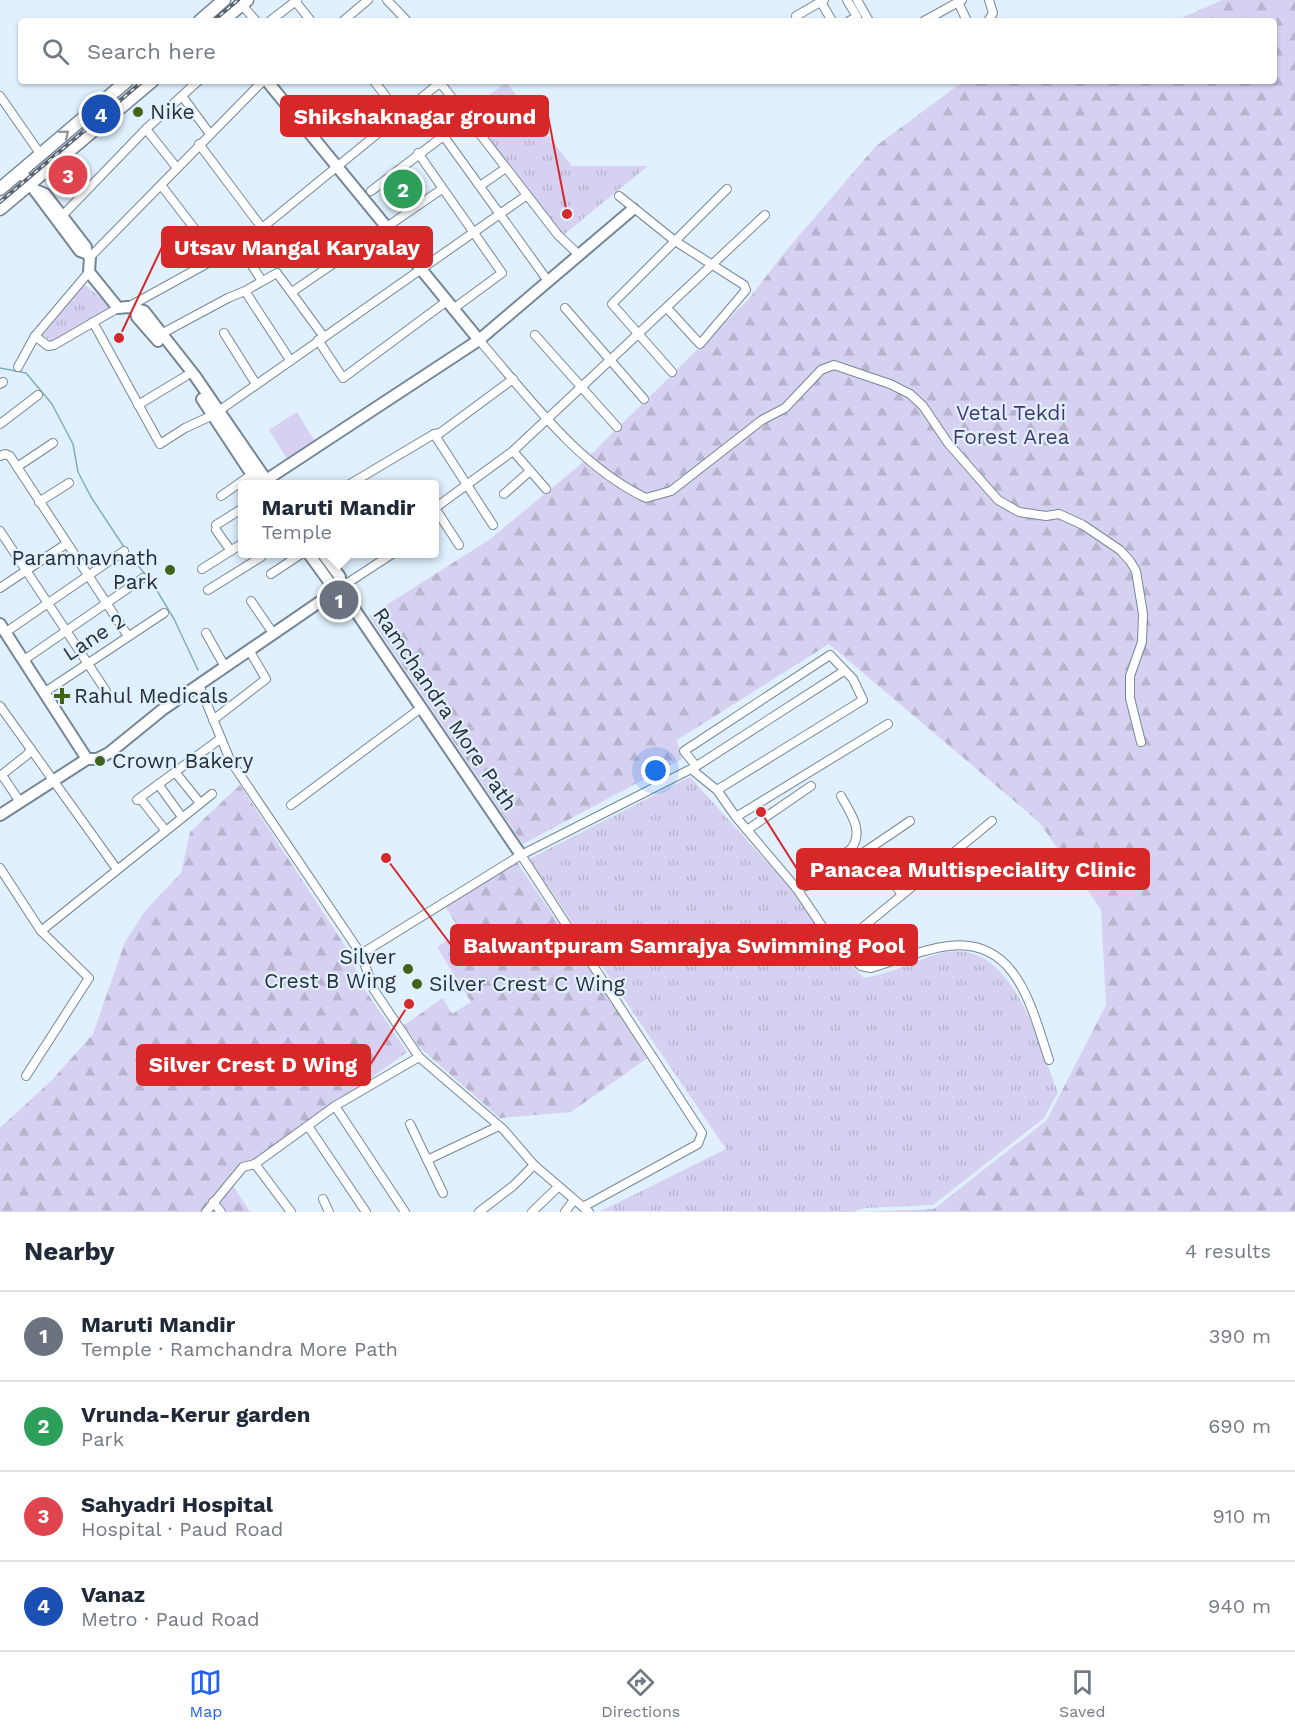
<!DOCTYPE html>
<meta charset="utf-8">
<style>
body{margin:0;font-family:"Work Sans",sans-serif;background:#f6f6f7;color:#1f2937}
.you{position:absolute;left:656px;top:771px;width:21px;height:21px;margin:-15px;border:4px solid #fff;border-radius:50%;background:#1a73e8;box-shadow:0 0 0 9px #1a73e833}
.badge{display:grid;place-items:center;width:39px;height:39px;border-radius:50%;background:#2563eb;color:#fff;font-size:20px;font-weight:700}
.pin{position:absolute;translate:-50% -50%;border:3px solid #fff;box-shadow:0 2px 6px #0006}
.popup{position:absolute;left:238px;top:480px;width:201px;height:78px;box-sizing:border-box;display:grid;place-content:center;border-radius:6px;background:#fff;filter:drop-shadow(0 2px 4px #0005);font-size:20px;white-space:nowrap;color:#747a83}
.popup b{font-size:22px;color:#1f2937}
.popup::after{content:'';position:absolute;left:50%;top:100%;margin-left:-12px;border:12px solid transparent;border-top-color:#fff}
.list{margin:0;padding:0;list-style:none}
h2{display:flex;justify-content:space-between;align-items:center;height:78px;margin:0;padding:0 24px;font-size:26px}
h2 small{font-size:20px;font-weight:400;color:#747a83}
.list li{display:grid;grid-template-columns:39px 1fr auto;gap:18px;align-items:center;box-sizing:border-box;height:90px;padding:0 24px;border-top:2px solid #e0e1e3}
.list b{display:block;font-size:22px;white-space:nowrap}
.list p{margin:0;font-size:20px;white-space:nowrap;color:#747a83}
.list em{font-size:20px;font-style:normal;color:#747a83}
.icon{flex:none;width:33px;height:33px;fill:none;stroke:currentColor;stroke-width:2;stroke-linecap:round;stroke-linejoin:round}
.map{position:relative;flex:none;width:1295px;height:1212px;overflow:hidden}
.search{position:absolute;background:#fff;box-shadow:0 2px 4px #0004;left:18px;right:18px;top:18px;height:66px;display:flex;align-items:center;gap:15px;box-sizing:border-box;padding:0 21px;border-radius:6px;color:#747a83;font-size:22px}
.sheet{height:438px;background:#fff}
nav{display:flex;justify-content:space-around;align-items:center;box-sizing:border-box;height:84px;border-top:2px solid #e0e1e3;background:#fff;font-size:16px;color:#747a83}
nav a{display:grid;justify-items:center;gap:3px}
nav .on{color:#2563eb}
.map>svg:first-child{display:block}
.grass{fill:url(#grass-tufts)}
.forest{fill:url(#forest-firs)}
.pitch{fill:#d6d1f0}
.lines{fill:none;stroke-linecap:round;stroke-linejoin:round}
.stream{stroke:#7eb1b4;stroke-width:1.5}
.street-casing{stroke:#758797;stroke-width:10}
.secondary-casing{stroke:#758797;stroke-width:14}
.primary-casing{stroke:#758797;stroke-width:15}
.street{stroke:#fff;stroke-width:8}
.secondary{stroke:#fff;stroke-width:10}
.primary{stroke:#fff;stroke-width:12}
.rail-casing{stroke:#5b646d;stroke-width:4}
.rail{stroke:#e0f0fe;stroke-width:1.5;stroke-dasharray:4.5;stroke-linecap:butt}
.oneway{stroke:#94989b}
.poi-dot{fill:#42641a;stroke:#e0f0fe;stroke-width:2}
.labels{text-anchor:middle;stroke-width:4.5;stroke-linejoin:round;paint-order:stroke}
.poi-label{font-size:21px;fill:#293037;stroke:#e0f0fe;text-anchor:start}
.park-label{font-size:21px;fill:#463a6d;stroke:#e0f0fe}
.street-label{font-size:21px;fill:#293037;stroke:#e0f0fe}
.leader{fill:none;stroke:#d62828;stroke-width:2}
.callout-dot{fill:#d62828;stroke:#e0f0fe;stroke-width:2}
.callout{fill:#d62828;stroke:#d62828;stroke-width:2}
.callout-label{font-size:22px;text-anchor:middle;font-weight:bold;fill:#fff}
</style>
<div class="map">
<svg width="1295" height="1212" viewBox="0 0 1295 1212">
<defs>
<pattern id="grass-tufts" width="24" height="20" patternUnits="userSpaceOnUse" patternTransform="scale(1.5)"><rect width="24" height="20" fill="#d6d1f0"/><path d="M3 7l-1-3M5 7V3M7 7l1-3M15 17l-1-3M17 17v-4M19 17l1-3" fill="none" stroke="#b8b4ce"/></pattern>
<pattern id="forest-firs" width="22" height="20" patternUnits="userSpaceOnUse" patternTransform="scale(1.5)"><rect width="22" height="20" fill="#d6d1f0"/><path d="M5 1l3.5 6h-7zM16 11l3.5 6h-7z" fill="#b8b4ce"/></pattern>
</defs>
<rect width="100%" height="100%" fill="#e0f0fe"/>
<g class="grass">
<path d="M506,82L572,166H648L562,236L468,112Z"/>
<path d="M408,168L426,192L398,211L381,186Z"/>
<path d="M84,284L111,307L53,342L43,335Z"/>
<path d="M690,777L793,891L825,939L864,978C891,974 913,961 938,954C1012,932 1037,1042 1058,1092L1044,1118L933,1205L865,1208L853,1212L601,1211L726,1149L529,859Z"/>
</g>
<g class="forest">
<path d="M1222,0H1295V1212H862L934,1209L1047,1120L1106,1005L1101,909L1039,822L829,644L677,740L682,759L523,844L369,616L489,540L581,464L748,300L785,252L876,146L964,81H1274V21H1175Z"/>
<path d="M240,785L349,952L361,984L407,1052L229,1179L250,1212H0V1128L53,1079L93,1034L125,942L145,911L181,873L190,832Z"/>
<path d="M516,861L649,1057L571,1112L500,1118L419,1047L404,1025L443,998L452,1014L471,1002L437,947L461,932L444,904Z"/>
</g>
<path class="pitch" d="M297,412L316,443L288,460L269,430Z"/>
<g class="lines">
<path class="stream" d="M0,368L26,373L52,404L73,444L78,472L91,497L128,553L153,584L174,619L198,670"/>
<g class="street-casing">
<g id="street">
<path d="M387,0L407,21"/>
<path d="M847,0L857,17L849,21"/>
<path d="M857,0L869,21"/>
<path d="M295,1L311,21"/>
<path d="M821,2L832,21"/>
<path d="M958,2L967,21"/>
<path d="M242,5L256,21"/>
<path d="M270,21L297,0"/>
<path d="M343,21L368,0"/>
<path d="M799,21L796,16L824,0"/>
<path d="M924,21L962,0"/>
<path d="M988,21L993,13L989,0"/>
<path d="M374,81L400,115"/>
<path d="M0,96L41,155"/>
<path d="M182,96L210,134"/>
<path d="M146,129L177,168"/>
<path d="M199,144L262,228"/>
<path d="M418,153L502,273L453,309"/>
<path d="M161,185L217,258"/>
<path d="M480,186L506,168"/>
<path d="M371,191L442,137L445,138L548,281"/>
<path d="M619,196L675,241L744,285L746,290L700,344L667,308"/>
<path d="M63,215L146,129L198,81"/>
<path d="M238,244L262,281"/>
<path d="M90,257L263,81"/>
<path d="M292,292L442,189"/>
<path d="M128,307L217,258L262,228L437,85H442L558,235L578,254"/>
<path d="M565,308L644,399"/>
<path d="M93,322L160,444L185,428L213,415L527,195"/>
<path d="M224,333L256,384"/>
<path d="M161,334L228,298L245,291"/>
<path d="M535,335L617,427"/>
<path d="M35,336L48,346L54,345L118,308"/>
<path d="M318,340L343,378L447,301"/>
<path d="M479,340C528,396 577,465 646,498L671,491L762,420L785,408L821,370L834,365L890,384L910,394L923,406L948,443L998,500L1019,512L1046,516L1059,514L1083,525L1120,550L1130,561L1136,571L1143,614L1142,642L1130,676V698L1141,742"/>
<path d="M290,360L245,291L277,273L324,337"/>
<path d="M18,367L35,336L89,272"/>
<path d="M672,372L612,304L727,189"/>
<path d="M0,384L3,382"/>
<path d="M138,405L186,376"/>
<path d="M0,424L38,395"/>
<path d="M513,451L546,489"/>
<path d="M0,456L5,454L10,456L128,636"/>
<path d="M17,467L53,443"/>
<path d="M350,484L434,434"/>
<path d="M504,494L530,471"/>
<path d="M221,496L251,475"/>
<path d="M39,502L69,483"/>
<path d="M216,525L243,508"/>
<path d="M493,525L434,434L440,433L513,379"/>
<path d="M216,530L231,551"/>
<path d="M0,531L106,691"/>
<path d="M459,545L435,508L513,451L765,215"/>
<path d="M202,569L243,543"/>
<path d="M271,574L301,554"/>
<path d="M0,588L66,544"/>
<path d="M340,588L392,554"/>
<path d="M208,590L261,557L259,554"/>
<path d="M251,601L273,633"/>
<path d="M6,632L124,551"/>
<path d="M206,633L225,667"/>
<path d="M24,660L143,578"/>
<path d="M199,685L230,760L361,954L374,990L419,1057L504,1130L534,1165L589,1212"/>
<path d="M45,692L164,613"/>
<path d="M0,706L116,868"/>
<path d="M213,720L266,679L249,650"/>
<path d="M696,766L684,751L830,655L853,679L863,700L717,790"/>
<path d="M692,769L844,671"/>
<path d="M175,772L200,803"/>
<path d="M0,776L27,755L31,749"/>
<path d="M4,778L20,802"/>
<path d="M158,784L182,817"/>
<path d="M140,798L165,830"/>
<path d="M137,800L220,739"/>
<path d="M291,805L421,708"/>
<path d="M736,817L888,724"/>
<path d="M747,830L811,786"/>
<path d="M871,849L902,895"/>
<path d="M521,855L702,1133L698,1144L583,1207"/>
<path d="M0,868L41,931L89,978L26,1076"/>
<path d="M800,885L851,849C865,831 850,813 841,796"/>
<path d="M796,888L819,883L910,821"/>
<path d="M41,931L212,794"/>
<path d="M840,946L992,821"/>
<path d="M361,954L521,855L691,769L717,790L736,817L797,889L828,935L861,966L871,968C894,961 918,951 942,947C1016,933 1031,1006 1049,1060"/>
<path d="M335,1106L405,1212"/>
<path d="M410,1124L443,1193"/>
<path d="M308,1126L366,1212"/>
<path d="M427,1160L499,1126"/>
<path d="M255,1164L291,1212"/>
<path d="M323,1199L329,1212"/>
<path d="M213,1202L221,1212"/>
<path d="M206,1212L243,1167L255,1164L335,1106L419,1057"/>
<path d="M479,1212L513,1186L534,1165"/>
<path d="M532,1212L558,1187"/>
<path d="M565,1212L574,1200"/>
</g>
</g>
<g class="secondary-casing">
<g id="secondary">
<path d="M267,81L479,340"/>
<path d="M21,172L80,251L86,253"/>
<path d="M35,190L45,194L86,247V253L90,257L89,272L118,308L128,307L144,311L195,376L269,484"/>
<path d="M136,311L137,317L158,341"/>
<path d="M202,399L258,484"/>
<path d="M260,484L479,340L633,209"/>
<path d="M309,554L330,583L340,588L521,855"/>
<path d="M323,554L340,577L338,585"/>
<path d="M0,624L87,759"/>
<path d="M0,815L87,759H97L109,753L162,710L340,588"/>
</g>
</g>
<g class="primary-casing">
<g id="primary">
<path d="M200,21L224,0"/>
<path d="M222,21L247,0"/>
<path d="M0,189L127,81"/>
<path d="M0,209L152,81"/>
</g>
</g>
<use href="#street" class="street"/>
<use href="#secondary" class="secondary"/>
<use href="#primary" class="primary"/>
<g class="rail-casing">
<g id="rail">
<path d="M213,21L238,0"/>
<path d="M0,202L143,81"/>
</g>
</g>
<use href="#rail" class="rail"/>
</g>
<defs><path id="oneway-chevron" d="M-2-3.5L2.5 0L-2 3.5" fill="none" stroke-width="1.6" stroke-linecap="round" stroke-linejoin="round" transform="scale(1.5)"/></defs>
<use class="oneway" href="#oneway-chevron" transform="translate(65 134) rotate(-40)"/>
<g class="poi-dot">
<circle cx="138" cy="112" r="6"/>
<circle cx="170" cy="570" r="6"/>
<path d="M59 687h6v6h6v6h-6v6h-6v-6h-6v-6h6z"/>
<circle cx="100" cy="761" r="6"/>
<circle cx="408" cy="969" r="6"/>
<circle cx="417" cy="984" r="6"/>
</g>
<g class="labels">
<g class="poi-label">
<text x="150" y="119">Nike</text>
<text x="158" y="565" text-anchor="end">Paramnavnath<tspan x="158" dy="24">Park</tspan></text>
<text x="74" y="703">Rahul Medicals</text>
<text x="112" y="768">Crown Bakery</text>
<text x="396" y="964" text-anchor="end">Silver<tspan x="396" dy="24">Crest B Wing</tspan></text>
<text x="429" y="991">Silver Crest C Wing</text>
</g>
<g class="park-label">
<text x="1011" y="420">Vetal Tekdi<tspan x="1011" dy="24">Forest Area</tspan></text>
</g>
<g class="street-label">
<text transform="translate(94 637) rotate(-33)" y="7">Lane 2</text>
<text transform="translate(445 709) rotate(56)" y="7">Ramchandra More Path</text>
</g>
</g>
<path class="leader" d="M567 214L548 116M119 338L162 247M761 812L797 869M386 858L451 945M409 1004L370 1065"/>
<g class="callout-dot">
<circle cx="567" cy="214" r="6"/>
<circle cx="119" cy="338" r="6"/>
<circle cx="761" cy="812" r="6"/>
<circle cx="386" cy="858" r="6"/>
<circle cx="409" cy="1004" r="6"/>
</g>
<g class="callout">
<rect x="281" y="96" width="267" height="40" rx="6"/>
<rect x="162" y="227" width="270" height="40" rx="6"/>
<rect x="797" y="849" width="352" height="40" rx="6"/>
<rect x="451" y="925" width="466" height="40" rx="6"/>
<rect x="137" y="1045" width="233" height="40" rx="6"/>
</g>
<g class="callout-label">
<text x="415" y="124">Shikshaknagar ground</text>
<text x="297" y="255">Utsav Mangal Karyalay</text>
<text x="973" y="877">Panacea Multispeciality Clinic</text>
<text x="684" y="953">Balwantpuram Samrajya Swimming Pool</text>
<text x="253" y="1072">Silver Crest D Wing</text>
</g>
</svg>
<div class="you"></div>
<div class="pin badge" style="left:339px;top:600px;background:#6b7280">1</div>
<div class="popup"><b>Maruti Mandir</b>Temple</div>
<div class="pin badge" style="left:403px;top:189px;background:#2e9e5b">2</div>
<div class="pin badge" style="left:68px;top:175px;background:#e0444e">3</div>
<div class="pin badge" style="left:101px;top:114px;background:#1a4fb4">4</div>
<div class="search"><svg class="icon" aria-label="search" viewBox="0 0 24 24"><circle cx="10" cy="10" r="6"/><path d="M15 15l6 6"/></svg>Search here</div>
</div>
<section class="sheet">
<h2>Nearby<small>4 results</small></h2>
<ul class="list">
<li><span class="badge" style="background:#6b7280">1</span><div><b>Maruti Mandir</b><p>Temple · Ramchandra More Path</p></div><em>390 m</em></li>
<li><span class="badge" style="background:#2e9e5b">2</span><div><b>Vrunda-Kerur garden</b><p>Park</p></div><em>690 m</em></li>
<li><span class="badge" style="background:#e0444e">3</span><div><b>Sahyadri Hospital</b><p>Hospital · Paud Road</p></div><em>910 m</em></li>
<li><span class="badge" style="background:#1a4fb4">4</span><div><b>Vanaz</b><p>Metro · Paud Road</p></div><em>940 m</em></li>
</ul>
</section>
<nav>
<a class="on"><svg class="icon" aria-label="map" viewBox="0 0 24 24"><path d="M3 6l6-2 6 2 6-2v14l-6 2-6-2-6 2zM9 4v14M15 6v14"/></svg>Map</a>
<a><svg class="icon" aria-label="directions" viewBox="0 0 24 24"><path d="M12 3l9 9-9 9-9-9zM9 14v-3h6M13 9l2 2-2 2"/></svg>Directions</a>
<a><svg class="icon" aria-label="saved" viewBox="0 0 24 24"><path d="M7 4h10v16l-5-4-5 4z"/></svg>Saved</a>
</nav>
